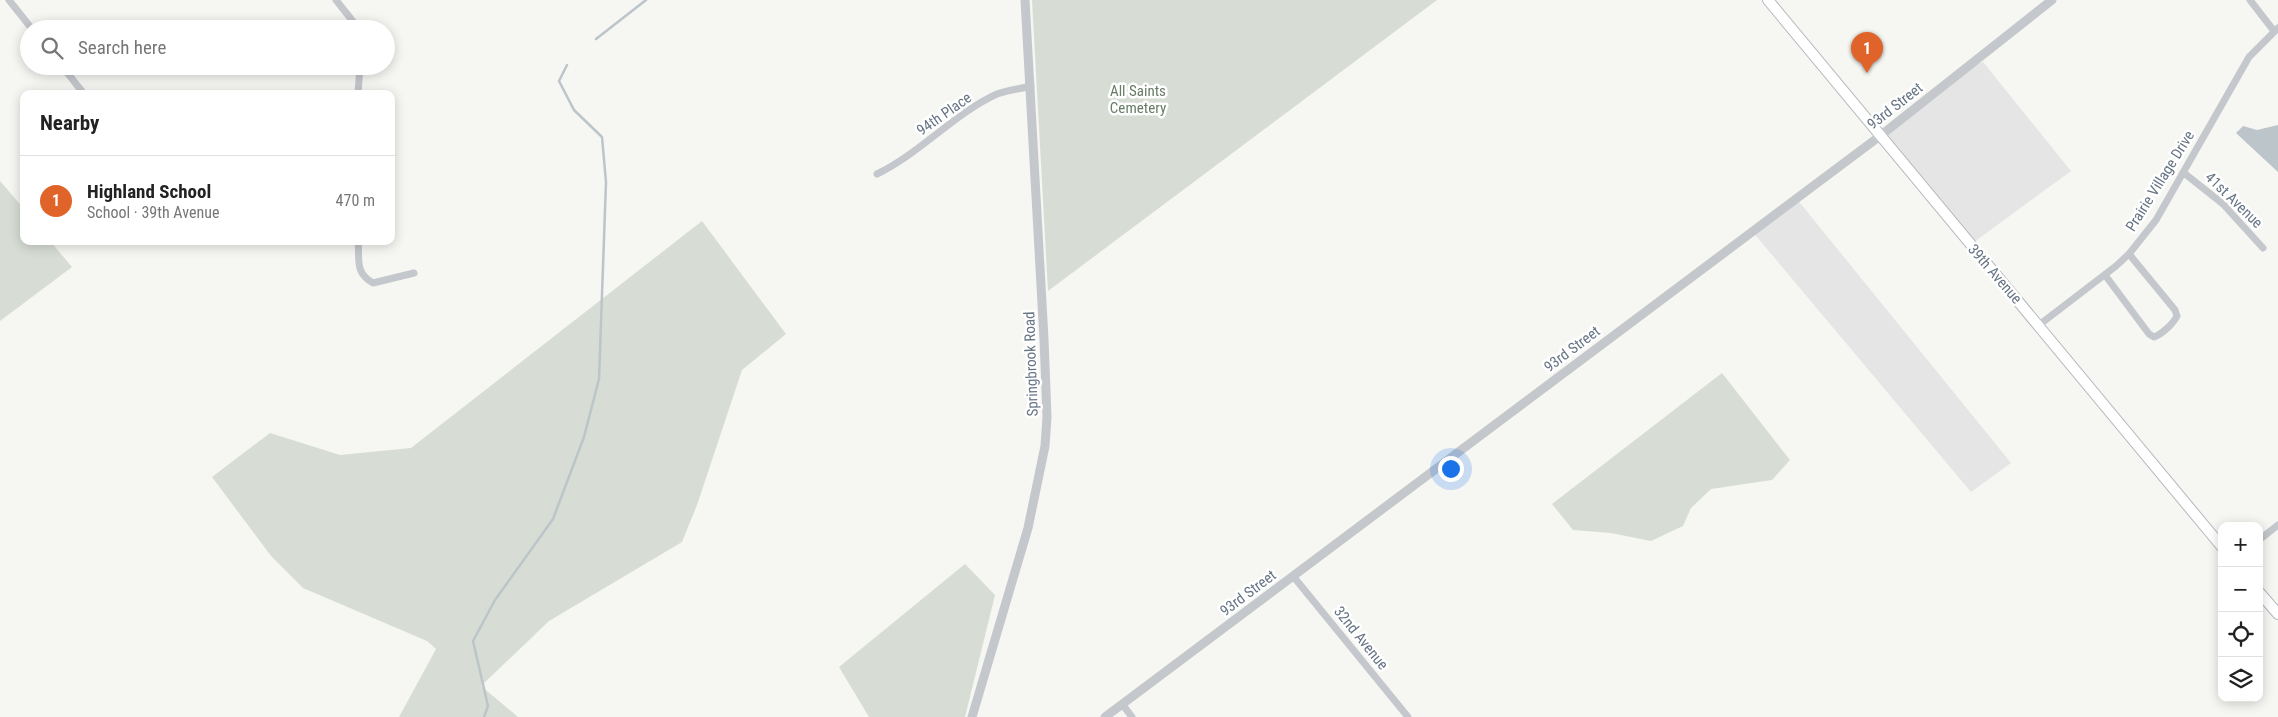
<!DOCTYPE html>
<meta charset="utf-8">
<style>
body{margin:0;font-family:"Roboto Condensed",sans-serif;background:#f6f6f6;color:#222}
.controls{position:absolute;right:15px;bottom:15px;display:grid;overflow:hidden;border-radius:10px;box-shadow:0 2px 12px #0003}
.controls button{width:45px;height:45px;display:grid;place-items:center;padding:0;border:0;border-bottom:1px solid #e0e0e0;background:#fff;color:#222;font:25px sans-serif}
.you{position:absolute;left:1450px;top:468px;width:18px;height:18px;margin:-12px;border:4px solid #fff;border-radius:50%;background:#1a73e8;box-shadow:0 0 0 8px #1a73e833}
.badge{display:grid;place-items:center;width:32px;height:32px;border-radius:50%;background:#e06329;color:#fff;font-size:16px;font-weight:700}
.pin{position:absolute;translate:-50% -41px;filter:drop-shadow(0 1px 2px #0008)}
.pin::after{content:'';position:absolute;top:26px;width:18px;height:15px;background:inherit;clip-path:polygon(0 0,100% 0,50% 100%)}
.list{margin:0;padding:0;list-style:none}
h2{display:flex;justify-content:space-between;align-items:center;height:65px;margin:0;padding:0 20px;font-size:21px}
h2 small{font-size:16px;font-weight:400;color:#767676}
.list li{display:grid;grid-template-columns:32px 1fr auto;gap:15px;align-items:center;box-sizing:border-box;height:90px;padding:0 20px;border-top:1px solid #e0e0e0}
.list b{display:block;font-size:19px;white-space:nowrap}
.list p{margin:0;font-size:16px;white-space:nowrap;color:#767676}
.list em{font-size:16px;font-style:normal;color:#767676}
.icon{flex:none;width:28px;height:28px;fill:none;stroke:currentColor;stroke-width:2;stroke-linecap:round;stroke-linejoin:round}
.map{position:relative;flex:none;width:2278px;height:717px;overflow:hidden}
.search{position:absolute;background:#fff;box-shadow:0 2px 12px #0003;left:20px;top:20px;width:375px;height:55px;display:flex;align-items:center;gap:12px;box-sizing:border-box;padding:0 18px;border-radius:28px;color:#767676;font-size:19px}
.panel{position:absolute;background:#fff;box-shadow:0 2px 12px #0003;left:20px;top:90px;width:375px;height:155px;border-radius:10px}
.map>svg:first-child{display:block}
.built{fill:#e4e5e4}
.green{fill:#d7ddd4}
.water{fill:#bbc5ca}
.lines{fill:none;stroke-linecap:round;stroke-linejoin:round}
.stream{stroke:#bbc5ca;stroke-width:2.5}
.secondary-casing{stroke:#b4b9be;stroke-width:12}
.minor{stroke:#c4c7cb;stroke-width:7}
.tertiary{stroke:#c4c7cb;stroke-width:9}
.secondary{stroke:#fff;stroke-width:10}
.labels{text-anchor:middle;stroke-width:5;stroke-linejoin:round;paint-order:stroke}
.park-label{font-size:15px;fill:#677b65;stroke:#fff}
.street-label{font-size:15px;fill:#667484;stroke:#fff}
</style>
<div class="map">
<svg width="2278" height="717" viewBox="0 0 2278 717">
<rect width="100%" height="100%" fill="#f6f6f3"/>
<g class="built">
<path d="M1983,62L2071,171L1970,245L1880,136L1963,69Z"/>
<path d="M1796,198L2011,463L1971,492L1752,231Z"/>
</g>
<g class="green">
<path d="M1032,0H1437L1048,291Z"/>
<path d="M0,181L24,209V241H50L72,267L0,321Z"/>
<path d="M702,221L786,334L742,370L697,505L682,542L549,621L481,686L518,717H399L436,649L427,641L303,588L271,556L212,477L270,433L340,455L411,448Z"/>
<path d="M1722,373L1790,460L1772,480L1711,489L1691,508L1683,526L1651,541L1611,533L1573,530L1552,504Z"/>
<path d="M965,564L995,595L965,717H869L839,667Z"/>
</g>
<path class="water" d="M2278,125V172L2236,133L2243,126L2257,130Z"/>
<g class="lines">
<g class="stream">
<path d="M596,39L646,0"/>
<path d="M484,717L488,706L473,641L495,600L553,519L584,437L599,379L606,182L602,137L574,110L559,81L567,65"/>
</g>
<g class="secondary-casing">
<g id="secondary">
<path d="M1768,0L2222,547"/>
<path d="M2259,592L2278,614"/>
</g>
</g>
<g class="minor">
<path d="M9,0L32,29"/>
<path d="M336,0L355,24L356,29"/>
<path d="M2250,0L2274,31"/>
<path d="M62,66L84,94"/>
<path d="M358,94L360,66"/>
<path d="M2184,173L2223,204L2263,248"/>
<path d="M877,174C919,154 955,113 997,94C1007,90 1020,89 1031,86"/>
<path d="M358,241C360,259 354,272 373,283L414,273"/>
<path d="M2105,275L2149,334L2154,337C2162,334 2173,324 2177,316L2175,310L2129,254"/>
<path d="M2039,325L2116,266L2129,254L2156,220L2249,57L2278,28"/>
<path d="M2259,540L2278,525"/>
<path d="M1293,576L1408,717"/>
<path d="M1122,704L1132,717"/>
</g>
<g class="tertiary">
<path d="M972,717L1028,528L1045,446L1047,417L1044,339L1025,0"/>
<path d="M1105,717L1880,136L2052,0"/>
</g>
<use href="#secondary" class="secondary"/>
</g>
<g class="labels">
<g class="park-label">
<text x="1138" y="96">All Saints<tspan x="1138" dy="17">Cemetery</tspan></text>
</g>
<g class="street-label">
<text transform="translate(1895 106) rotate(-38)" y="5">93rd Street</text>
<text transform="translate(944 114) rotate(-35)" y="5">94th Place</text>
<text transform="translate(2160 181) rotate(-58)" y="5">Prairie Village Drive</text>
<text transform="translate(2234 200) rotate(44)" y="5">41st Avenue</text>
<text transform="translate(1995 274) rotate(49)" y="5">39th Avenue</text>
<text transform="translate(1572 349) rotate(-37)" y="5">93rd Street</text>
<text transform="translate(1031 364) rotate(-92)" y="5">Springbrook Road</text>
<text transform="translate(1248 593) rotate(-37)" y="5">93rd Street</text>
<text transform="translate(1361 638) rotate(51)" y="5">32nd Avenue</text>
</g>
</g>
</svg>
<div class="controls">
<button>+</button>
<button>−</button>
<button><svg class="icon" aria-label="locate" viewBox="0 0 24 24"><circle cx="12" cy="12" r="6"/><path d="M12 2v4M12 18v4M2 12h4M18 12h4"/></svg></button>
<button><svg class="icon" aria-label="layers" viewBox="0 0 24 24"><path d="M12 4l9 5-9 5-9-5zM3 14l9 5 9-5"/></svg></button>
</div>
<div class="you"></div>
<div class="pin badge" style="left:1867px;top:73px">1</div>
<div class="search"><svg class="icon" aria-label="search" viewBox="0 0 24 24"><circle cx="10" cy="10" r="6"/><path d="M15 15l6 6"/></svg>Search here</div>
<section class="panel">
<h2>Nearby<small></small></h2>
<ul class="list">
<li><span class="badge">1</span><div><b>Highland School</b><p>School · 39th Avenue</p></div><em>470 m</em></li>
</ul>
</section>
</div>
